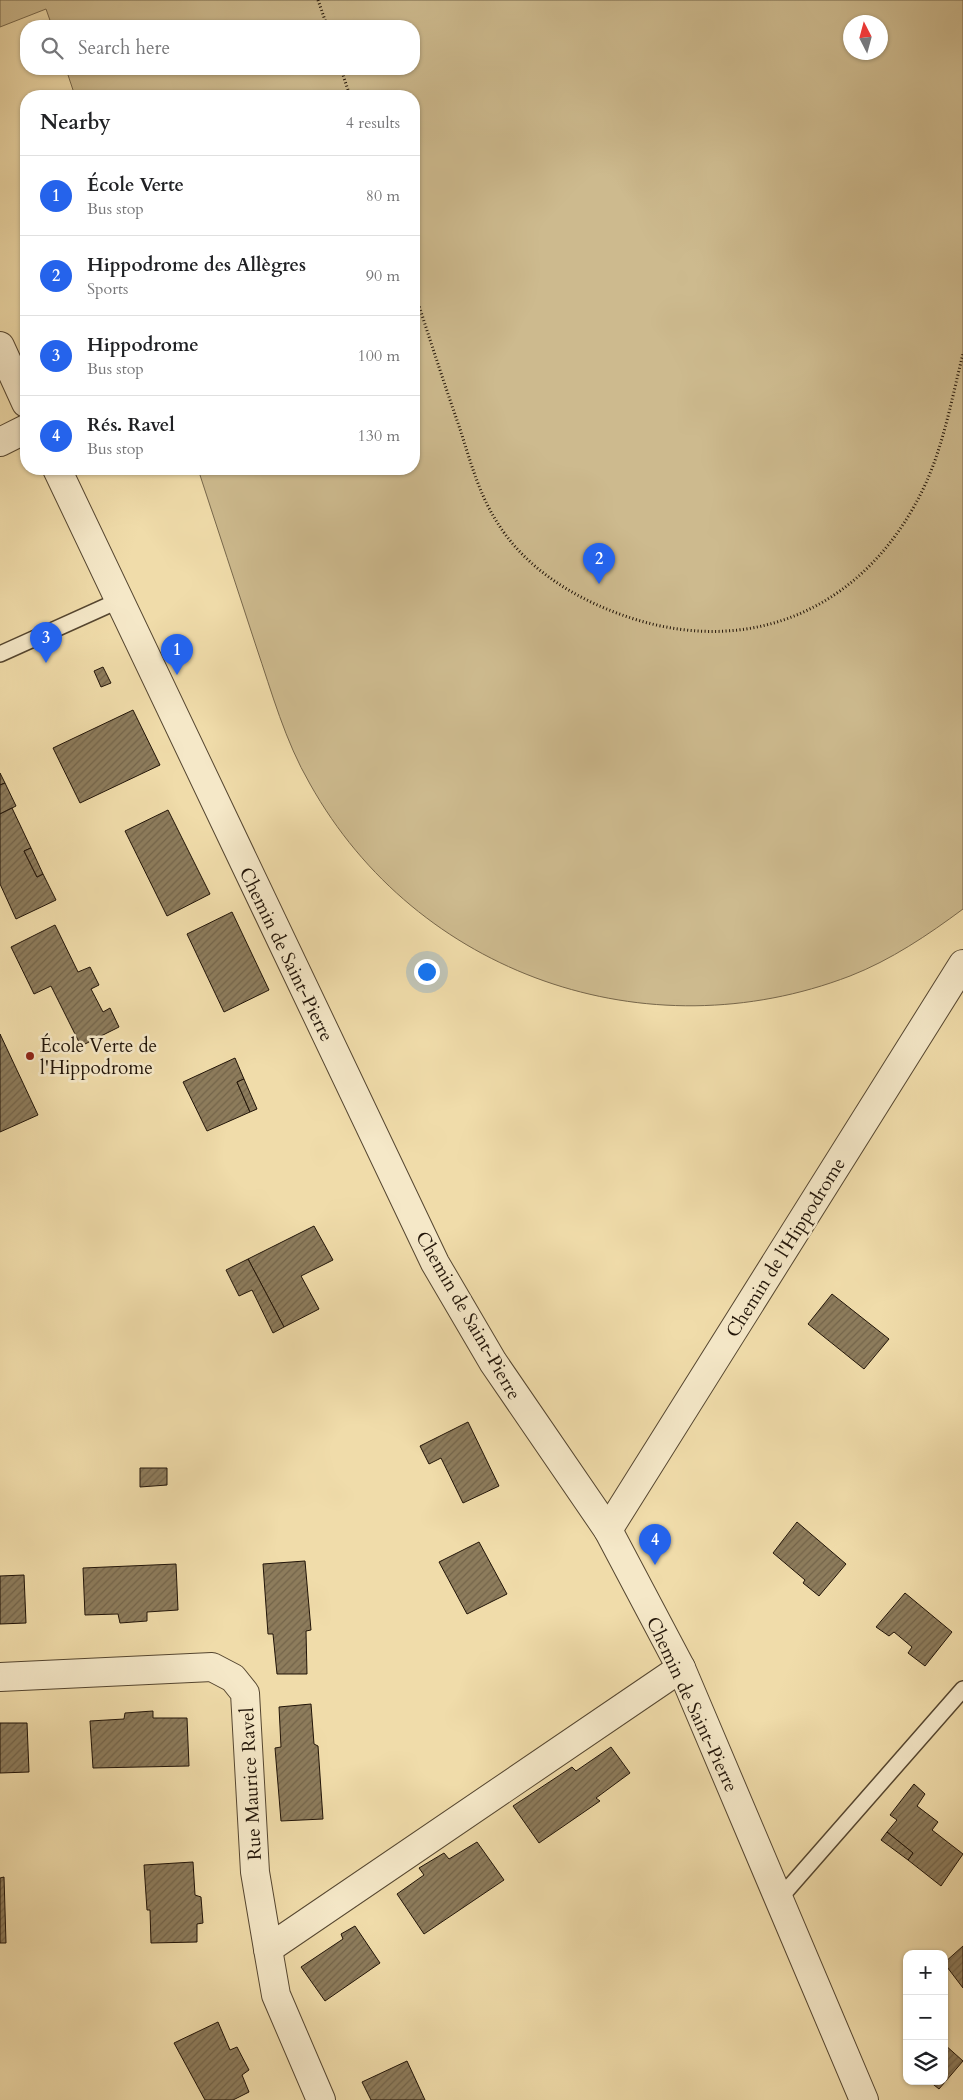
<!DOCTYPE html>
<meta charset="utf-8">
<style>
body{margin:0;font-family:Cardo,serif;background:#f2f2f2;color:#202124}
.controls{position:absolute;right:15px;bottom:15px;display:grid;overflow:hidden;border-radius:10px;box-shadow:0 1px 4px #0004}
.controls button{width:45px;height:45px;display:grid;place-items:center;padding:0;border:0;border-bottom:1px solid #e0e0e0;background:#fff;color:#202124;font:25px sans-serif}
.compass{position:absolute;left:843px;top:15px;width:45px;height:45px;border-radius:50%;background:#fff;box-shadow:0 1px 4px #0004;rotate:354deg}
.you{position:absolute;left:426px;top:971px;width:18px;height:18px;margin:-12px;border:4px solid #fff;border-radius:50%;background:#1a73e8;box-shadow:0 0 0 8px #1a73e833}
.badge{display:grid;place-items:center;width:32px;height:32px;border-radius:50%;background:#2563eb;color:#fff;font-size:16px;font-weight:700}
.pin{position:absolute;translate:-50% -41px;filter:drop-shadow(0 1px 2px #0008)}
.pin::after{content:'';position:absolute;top:26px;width:18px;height:15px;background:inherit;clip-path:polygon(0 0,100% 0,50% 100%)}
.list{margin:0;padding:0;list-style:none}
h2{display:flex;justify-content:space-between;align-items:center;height:65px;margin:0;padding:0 20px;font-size:21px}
h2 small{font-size:16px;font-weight:400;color:#757577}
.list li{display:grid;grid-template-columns:32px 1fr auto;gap:15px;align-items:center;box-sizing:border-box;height:80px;padding:0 20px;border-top:1px solid #e0e0e0}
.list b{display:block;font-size:19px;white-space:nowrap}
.list p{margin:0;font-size:16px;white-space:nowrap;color:#757577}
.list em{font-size:16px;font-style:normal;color:#757577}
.icon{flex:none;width:28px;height:28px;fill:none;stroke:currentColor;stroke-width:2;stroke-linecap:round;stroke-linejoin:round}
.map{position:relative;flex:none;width:963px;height:2100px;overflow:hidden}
.search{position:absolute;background:#fff;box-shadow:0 1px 4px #0004;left:20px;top:20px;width:400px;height:55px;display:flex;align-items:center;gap:12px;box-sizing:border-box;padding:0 18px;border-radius:20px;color:#757577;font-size:19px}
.panel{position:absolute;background:#fff;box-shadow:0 1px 4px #0004;left:20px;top:90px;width:400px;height:385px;border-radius:20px}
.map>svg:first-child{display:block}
.green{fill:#cdba8e;stroke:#77674b;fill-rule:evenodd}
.building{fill:url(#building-hatch);stroke:#211408}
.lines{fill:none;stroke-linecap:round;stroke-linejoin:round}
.lane-casing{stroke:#554630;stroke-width:18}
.street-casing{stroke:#554630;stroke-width:30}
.path{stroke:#211408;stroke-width:3;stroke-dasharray:1 2.5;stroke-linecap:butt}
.lane{stroke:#f5e8c8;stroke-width:15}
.street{stroke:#f5e8c8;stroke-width:28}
.poi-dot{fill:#8f2418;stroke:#f5e8c8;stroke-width:2}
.labels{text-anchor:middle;stroke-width:5;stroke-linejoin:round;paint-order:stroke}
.street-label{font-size:19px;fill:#211408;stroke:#f5e8c8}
.poi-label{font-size:19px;fill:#211408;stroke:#f5e8c8;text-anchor:start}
</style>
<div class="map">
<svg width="963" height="2100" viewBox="0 0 963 2100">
<defs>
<pattern id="building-hatch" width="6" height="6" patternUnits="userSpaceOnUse" patternTransform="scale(1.25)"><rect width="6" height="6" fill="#8d7c5c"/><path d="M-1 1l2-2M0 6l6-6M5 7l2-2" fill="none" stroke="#73644a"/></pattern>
</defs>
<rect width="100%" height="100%" fill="#f0dcaa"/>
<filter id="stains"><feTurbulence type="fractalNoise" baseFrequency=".004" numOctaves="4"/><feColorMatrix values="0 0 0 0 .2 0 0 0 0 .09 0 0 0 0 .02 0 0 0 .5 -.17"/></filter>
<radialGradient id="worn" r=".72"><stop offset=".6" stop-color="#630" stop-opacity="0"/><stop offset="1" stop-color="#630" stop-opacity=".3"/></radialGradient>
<path class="green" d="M0,0H963V909C928,935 891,960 850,976C647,1054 417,975 310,784C285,741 272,693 256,646C237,587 217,528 198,469H414V96H75L66,69H414V26H52L46,9L0,27ZM850,22H880V52H850Z"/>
<g class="building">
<path d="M103,667L111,683L101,687L94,671Z"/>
<path d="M133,710L160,765L80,803L53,748Z"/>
<path d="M0,773L5,783L0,785Z"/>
<path d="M5,783L16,806L0,814V785Z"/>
<path d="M12,808L31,848L24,851L37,877L43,874L56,900L16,919L0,884V814Z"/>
<path d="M168,810L210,894L167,916L125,831Z"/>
<path d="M31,848L43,874L37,877L24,851Z"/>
<path d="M232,912L269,990L224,1012L187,934Z"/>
<path d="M55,925L78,972L90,967L99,985L91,989L103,1012L110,1008L119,1027L81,1046L51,986L34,994L11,947Z"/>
<path d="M0,1034L38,1115L0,1132Z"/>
<path d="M235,1058L244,1079L237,1082L250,1112L207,1131L183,1082Z"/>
<path d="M244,1079L257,1109L250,1112L237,1082Z"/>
<path d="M314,1226L333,1260L301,1276L319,1309L284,1327L248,1259Z"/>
<path d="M248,1259L284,1327L273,1333L252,1290L239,1296L226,1270Z"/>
<path d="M832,1294L889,1339L864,1369L808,1324Z"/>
<path d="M468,1422L499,1486L463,1503L441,1458L429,1464L420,1446Z"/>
<path d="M140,1468H167V1485L140,1487Z"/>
<path d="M797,1522L846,1564L819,1596L803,1583L805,1580L773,1553Z"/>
<path d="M479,1542L507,1594L467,1614L439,1562Z"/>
<path d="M305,1561L311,1630L306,1631L307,1674H277L273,1634H268L263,1564Z"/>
<path d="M176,1564L178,1610L147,1612V1621L120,1623L118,1614L85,1615L83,1568Z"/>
<path d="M24,1575L26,1623L0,1624V1576Z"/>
<path d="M905,1593L952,1632L925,1666L908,1653L912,1647L894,1632L889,1636L876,1627Z"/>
<path d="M311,1704L314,1744L318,1746L323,1819L281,1821L275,1748L281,1747L279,1707Z"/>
<path d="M153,1711V1718H187L189,1766L93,1768L90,1721L124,1719L125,1713Z"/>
<path d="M0,1723H27L29,1772L0,1773Z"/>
<path d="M611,1747L630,1773L596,1798L600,1801L539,1843L513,1806L572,1767L576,1771Z"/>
<path d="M914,1784L925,1794L917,1806L938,1822L932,1830L963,1854L941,1886L908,1860L913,1853L887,1832L897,1820L890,1815Z"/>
<path d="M887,1832L913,1853L908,1860L881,1840Z"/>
<path d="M477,1842L504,1880L424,1934L397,1894L424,1875L419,1868L444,1853L449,1859Z"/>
<path d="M193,1862L195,1895L201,1897L203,1923L197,1924V1942L151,1943L150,1910H147L144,1865Z"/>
<path d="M4,1877L6,1943H0V1878Z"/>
<path d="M355,1926L380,1963L325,2001L301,1967L343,1939L341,1934Z"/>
<path d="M963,1946V1988L944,1963Z"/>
<path d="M218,2022L230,2050L237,2047L249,2070L242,2075L249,2092L233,2100H205L174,2043Z"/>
<path d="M944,2044L963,2061L939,2089L929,2081H944Z"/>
<path d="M407,2061L425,2100H371L362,2082Z"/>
</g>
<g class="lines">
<g class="lane-casing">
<g id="lane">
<path d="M0,654L120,600"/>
<path d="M779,1899L963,1689"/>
</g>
</g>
<g class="street-casing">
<g id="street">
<path d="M0,346L26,403"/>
<path d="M0,442L26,429"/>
<path d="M57,469L435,1263L493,1362L608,1530L681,1668L864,2100"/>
<path d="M608,1530L963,964"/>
<path d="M0,1677L212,1667L233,1678L245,1693L255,1872L268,1949L276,1995L321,2100"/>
<path d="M268,1949L681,1668"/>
</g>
</g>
<g class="path">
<path d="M318,0L327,26"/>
<path d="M341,69L350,96"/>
<path d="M414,290C429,337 444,383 460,429C470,460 479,494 497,522C526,570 579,601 631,618C757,659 870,604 925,485C944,444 952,397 963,354"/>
</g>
<use href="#lane" class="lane"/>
<use href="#street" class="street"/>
</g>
<circle class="poi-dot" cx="30" cy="1056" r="5"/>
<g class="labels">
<g class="street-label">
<text transform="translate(287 954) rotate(64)" y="7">Chemin de Saint-Pierre</text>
<text transform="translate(785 1247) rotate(-58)" y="7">Chemin de l'Hippodrome</text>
<text transform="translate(469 1315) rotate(60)" y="7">Chemin de Saint-Pierre</text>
<text transform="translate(693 1704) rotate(65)" y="7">Chemin de Saint-Pierre</text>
<text transform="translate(250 1784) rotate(-93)" y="7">Rue Maurice Ravel</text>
</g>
<g class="poi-label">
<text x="40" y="1052">École Verte de<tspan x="40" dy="22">l'Hippodrome</tspan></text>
</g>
</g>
<rect width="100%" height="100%" filter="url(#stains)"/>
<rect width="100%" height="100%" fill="url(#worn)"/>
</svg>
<div class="controls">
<button>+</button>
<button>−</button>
<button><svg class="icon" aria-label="layers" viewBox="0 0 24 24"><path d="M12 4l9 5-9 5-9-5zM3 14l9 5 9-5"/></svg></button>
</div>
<svg class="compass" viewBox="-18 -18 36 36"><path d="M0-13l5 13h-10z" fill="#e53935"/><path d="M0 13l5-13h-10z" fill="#757577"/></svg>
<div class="you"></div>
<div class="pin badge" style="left:177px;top:675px">1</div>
<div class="pin badge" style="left:599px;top:584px">2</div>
<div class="pin badge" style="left:46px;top:663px">3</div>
<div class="pin badge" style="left:655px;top:1565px">4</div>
<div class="search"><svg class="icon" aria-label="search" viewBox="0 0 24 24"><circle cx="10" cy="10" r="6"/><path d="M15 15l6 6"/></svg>Search here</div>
<section class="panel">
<h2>Nearby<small>4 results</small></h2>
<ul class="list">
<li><span class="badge">1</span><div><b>École Verte</b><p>Bus stop</p></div><em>80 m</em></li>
<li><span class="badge">2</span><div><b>Hippodrome des Allègres</b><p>Sports</p></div><em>90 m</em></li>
<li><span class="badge">3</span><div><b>Hippodrome</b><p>Bus stop</p></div><em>100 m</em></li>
<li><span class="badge">4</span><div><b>Rés. Ravel</b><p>Bus stop</p></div><em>130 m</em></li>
</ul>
</section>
</div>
